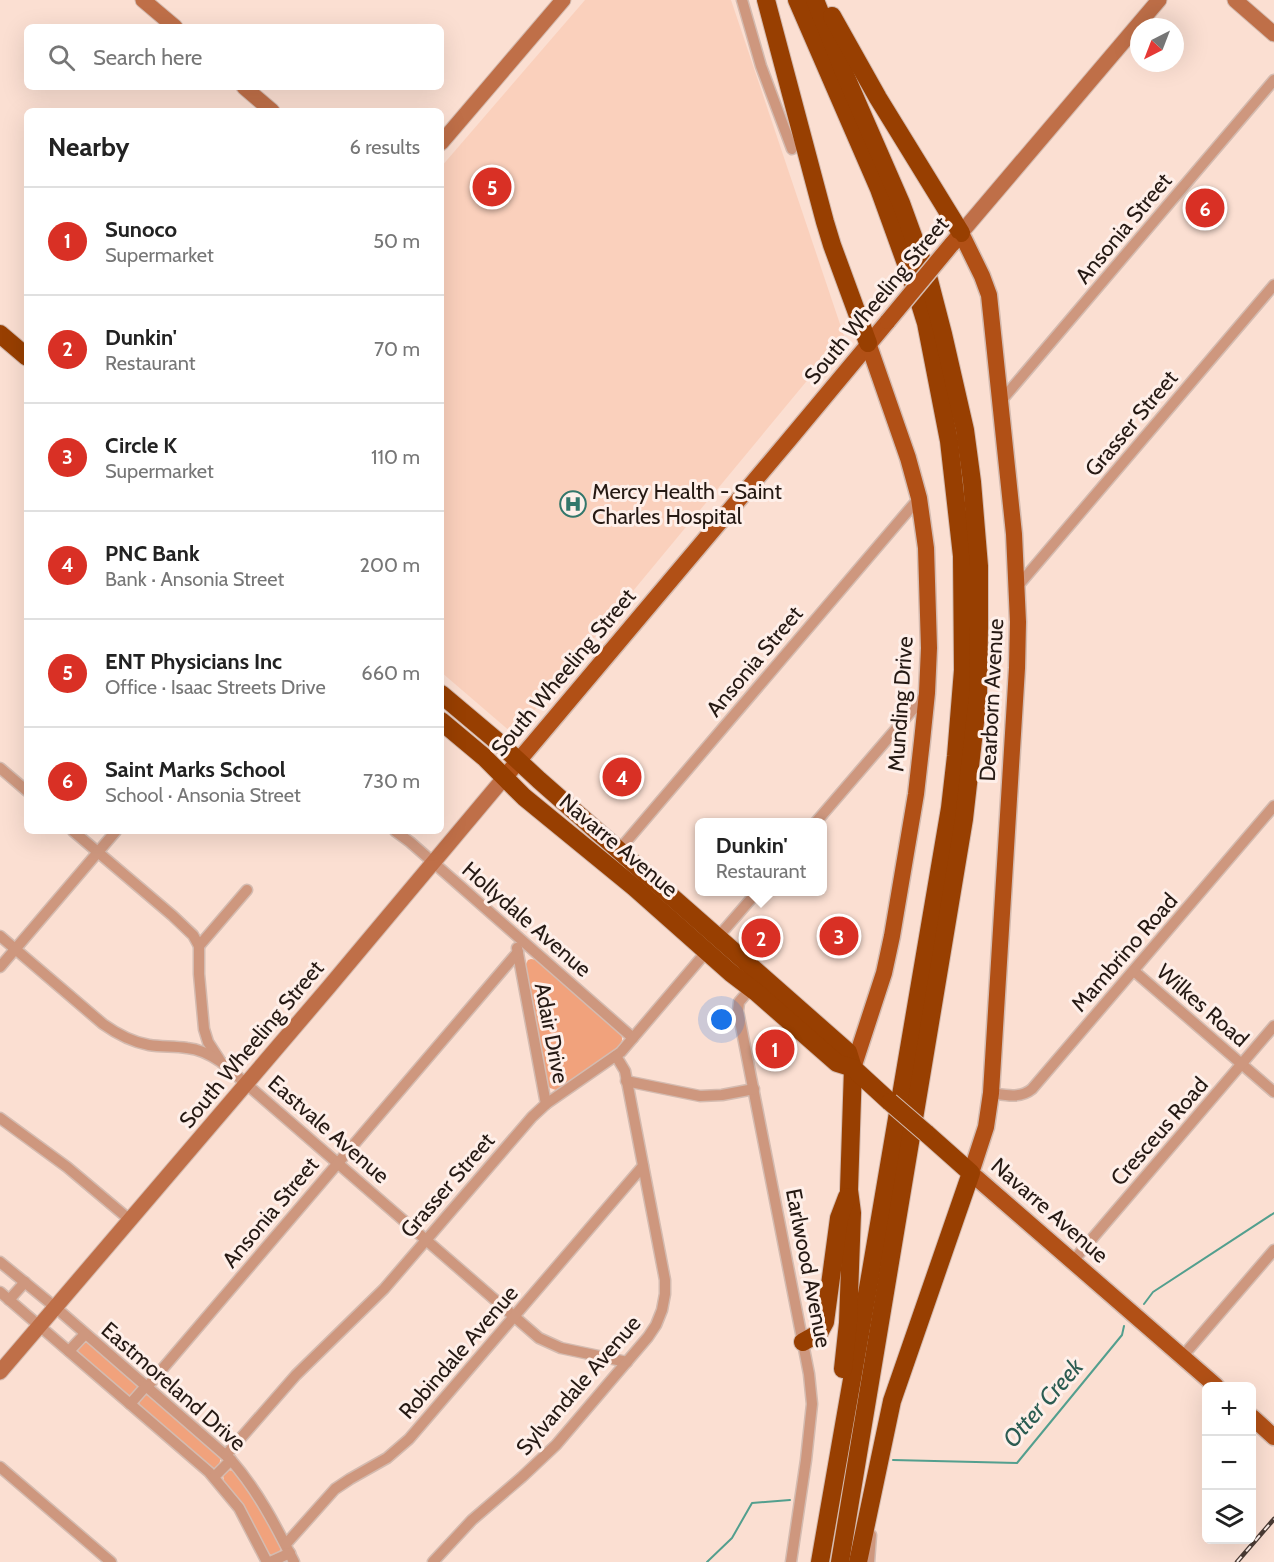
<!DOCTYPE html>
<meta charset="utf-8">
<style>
body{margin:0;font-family:Cabin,sans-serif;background:#f6f6f6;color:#222}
.controls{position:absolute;right:18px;bottom:18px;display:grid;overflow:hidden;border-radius:9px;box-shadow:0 6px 24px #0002}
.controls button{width:54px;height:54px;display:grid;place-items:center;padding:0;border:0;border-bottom:2px solid #e0e0e0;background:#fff;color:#222;font:30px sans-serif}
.compass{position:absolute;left:1130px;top:18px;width:54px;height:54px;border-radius:50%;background:#fff;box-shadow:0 6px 24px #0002;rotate:222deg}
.you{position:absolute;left:722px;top:1020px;width:21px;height:21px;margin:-15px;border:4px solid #fff;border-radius:50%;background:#1a73e8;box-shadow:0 0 0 9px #1a73e833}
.badge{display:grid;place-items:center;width:39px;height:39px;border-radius:50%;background:#d93025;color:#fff;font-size:20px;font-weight:700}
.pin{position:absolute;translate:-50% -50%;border:3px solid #fff;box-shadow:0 2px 6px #0006}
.popup{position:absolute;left:695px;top:818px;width:132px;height:78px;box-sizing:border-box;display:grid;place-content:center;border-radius:9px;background:#fff;filter:drop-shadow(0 2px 4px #0005);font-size:20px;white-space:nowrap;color:#767676}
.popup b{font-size:22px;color:#222}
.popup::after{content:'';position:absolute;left:50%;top:100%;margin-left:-12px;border:12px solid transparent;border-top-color:#fff}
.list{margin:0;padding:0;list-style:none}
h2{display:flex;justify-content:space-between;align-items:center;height:78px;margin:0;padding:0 24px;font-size:26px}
h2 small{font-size:20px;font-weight:400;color:#767676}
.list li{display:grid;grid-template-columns:39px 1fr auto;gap:18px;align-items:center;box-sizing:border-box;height:108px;padding:0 24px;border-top:2px solid #e0e0e0}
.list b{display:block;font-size:22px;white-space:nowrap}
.list p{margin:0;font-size:20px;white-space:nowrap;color:#767676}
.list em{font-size:20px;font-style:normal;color:#767676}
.icon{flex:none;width:33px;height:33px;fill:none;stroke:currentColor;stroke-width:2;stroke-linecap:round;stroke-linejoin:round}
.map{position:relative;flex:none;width:1274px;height:1562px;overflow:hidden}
.search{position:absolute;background:#fff;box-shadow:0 6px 24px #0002;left:24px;top:24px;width:420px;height:66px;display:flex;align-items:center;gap:15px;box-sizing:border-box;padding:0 21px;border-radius:9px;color:#767676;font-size:22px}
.panel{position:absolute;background:#fff;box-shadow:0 6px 24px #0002;left:24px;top:108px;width:420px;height:726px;border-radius:9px}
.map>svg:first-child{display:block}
.built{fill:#fad0bc}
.green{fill:#f1a27c}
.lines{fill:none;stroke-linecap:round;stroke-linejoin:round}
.stream{stroke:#539f8e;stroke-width:2}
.street-casing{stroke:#d4bbb0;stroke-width:13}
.secondary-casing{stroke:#d4bbb0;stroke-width:17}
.primary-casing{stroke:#d4bbb0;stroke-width:19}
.highway-casing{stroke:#d4bbb0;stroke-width:20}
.street{stroke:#ce977e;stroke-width:10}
.secondary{stroke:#bf6f48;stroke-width:15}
.primary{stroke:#b15016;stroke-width:16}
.highway{stroke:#983f01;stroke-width:18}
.rail-casing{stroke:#4a3b34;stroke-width:4.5}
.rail{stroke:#feefe9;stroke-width:2;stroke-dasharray:7;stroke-linecap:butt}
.primary-bridge-casing{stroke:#d4bbb0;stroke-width:19;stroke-linecap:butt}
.highway-bridge-casing{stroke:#d4bbb0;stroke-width:20;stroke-linecap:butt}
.primary-bridge{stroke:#b15016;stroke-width:16}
.highway-bridge{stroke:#983f01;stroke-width:18}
.labels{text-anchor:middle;stroke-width:6;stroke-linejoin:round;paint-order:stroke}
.street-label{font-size:22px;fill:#251913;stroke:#feefe9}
.poi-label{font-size:22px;fill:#251913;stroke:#feefe9;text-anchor:start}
.water-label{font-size:24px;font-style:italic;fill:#2b5c52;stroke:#feefe9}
</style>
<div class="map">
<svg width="1274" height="1562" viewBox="0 0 1274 1562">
<rect width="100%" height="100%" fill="#fbdfd2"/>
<path class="built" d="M585,0H731L844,336L518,730L512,733L441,672V167Z"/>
<g class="green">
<path d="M531,959L537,960L621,1034C623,1039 622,1042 619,1047L556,1090L550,1088L547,1084L525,966L528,960Z"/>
<path d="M83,1343H89L137,1385V1388L132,1395H125L79,1355C77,1349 78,1347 83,1343Z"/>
<path d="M146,1395L151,1396L221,1457L219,1465L216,1468H211L140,1407C138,1400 140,1398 146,1395Z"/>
<path d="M228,1470L235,1471L246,1484L281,1545V1549L277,1555H271L266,1551L224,1482L223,1474Z"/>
</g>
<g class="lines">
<g class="stream">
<path d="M1144,1304L1153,1292L1274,1213"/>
<path d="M893,1460L1017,1463L1122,1335L1124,1326"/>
<path d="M707,1562L732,1538L752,1503L790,1500"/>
</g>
<g class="street-casing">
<g id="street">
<path d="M742,0L761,66L792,149"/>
<path d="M1001,401L1274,80"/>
<path d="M1017,587L1274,285"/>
<path d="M0,768L27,791"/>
<path d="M816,822L927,693"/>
<path d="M73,831L173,916L193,935L199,946V974L204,1029L208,1042L219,1059"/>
<path d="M395,831L410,842L633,1038"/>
<path d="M619,850L919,498"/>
<path d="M0,936L103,1024C117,1034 132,1042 149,1045C162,1047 174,1046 187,1048C199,1049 211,1055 221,1062L539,1338L561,1348L627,1362"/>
<path d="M718,937L757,892"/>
<path d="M199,946L247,890"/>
<path d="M517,948L546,1104"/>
<path d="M0,967L116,831"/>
<path d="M1134,971L1274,1092"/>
<path d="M751,988L739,1002L738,1011L809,1374L812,1404L806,1460L791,1562"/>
<path d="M626,1081L700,1096L722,1095L754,1089"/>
<path d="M991,1093C1005,1095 1020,1099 1032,1089L1274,806"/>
<path d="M0,1118L67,1167L130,1220"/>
<path d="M1073,1261L1274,1026"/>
<path d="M0,1262L55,1307L231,1460C258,1491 276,1526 294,1562"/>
<path d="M0,1292L209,1472L239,1508L267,1562"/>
<path d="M9,1300L25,1282"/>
<path d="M69,1351L85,1334"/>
<path d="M1182,1357L1274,1250"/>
<path d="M147,1387L518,952"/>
<path d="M130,1404L146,1386"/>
<path d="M226,1455L296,1375L384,1289L532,1117L546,1104L621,1052L707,951"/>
<path d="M0,1467L111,1562"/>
<path d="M214,1477L231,1460"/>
<path d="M286,1544L335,1489L350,1479L387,1458L409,1439L643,1166"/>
<path d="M270,1562L290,1553"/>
<path d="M433,1562L472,1520L522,1477L556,1445L648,1337L656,1325L662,1310L665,1294V1280L625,1071L616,1056"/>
<path d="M869,1562L871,1535"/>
</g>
</g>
<g class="secondary-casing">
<g id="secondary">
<path d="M143,0L175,27"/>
<path d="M1235,0L1274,34"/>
<path d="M244,87L272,111"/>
<path d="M441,143L563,0"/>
<path d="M961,233L1159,0"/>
<path d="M0,1372L328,988L504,778"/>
</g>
</g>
<g class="primary-casing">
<g id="primary">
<path d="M952,244L961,233L982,276L989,295L1014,534L1018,622L1017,668L991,1093L986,1127L971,1173L1216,1386"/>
<path d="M504,778L788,441L888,321"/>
<path d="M853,1068L884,973L892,936L916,794L922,741L927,693L929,648L926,548L919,498L908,458L868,343"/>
<path d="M1252,1417L1274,1437"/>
</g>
</g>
<g class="highway-casing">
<g id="highway">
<path d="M766,0L825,222L832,245L868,343"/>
<path d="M797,0L879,189L917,294L926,323L949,441L962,556L963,670L956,756L950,808L871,1271L820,1562"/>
<path d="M815,0L846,77L901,203L929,280L943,334L965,430L972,482L979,566V627L978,696L964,819L840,1562"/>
<path d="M832,16L878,98L961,233"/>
<path d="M0,334L27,357"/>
<path d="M441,694L498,742L539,780L848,1052L853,1068L849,1190L852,1213L848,1323L843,1369"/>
<path d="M441,721L484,757L524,797L634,887L731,973L756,992L837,1063L853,1068L890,1102"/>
<path d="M803,1342L819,1333L825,1322L839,1218L847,1197"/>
<path d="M858,1562L892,1401L971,1173L926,1133"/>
</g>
</g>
<use href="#street" class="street"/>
<use href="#secondary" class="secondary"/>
<use href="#primary" class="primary"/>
<use href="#highway" class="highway"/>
<g class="rail-casing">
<path id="rail" d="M1237,1562L1274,1519"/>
</g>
<use href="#rail" class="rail"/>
<g class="primary-bridge-casing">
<path id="primary-bridge" d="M888,321L951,245"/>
</g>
<g class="highway-bridge-casing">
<path id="highway-bridge" d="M890,1102L926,1133"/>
</g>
<use href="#primary-bridge" class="primary-bridge"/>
<use href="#highway-bridge" class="highway-bridge"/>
</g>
<defs>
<g id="hospital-ring" transform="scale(1.35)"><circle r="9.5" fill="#feefe9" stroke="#33776b" stroke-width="1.5"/><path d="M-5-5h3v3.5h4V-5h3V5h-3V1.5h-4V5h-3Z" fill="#33776b"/></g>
</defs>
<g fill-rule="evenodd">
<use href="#hospital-ring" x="573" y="504"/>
</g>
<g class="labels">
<g class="street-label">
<text transform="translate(1123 228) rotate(-50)" y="8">Ansonia Street</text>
<text transform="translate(876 300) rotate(-50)" y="8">South Wheeling Street</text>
<text transform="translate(1131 423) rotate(-50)" y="8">Grasser Street</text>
<text transform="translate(754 661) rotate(-50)" y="8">Ansonia Street</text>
<text transform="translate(563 672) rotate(-50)" y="8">South Wheeling Street</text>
<text transform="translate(991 700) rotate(-87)" y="8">Dearborn Avenue</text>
<text transform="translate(900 704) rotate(-86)" y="8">Munding Drive</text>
<text transform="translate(619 845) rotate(40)" y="8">Navarre Avenue</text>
<text transform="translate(527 919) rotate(41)" y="8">Hollydale Avenue</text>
<text transform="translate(1124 952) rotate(-49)" y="8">Mambrino Road</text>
<text transform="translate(1203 1005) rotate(41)" y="8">Wilkes Road</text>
<text transform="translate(552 1033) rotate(79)" y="8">Adair Drive</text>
<text transform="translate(251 1044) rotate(-50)" y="8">South Wheeling Street</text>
<text transform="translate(329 1129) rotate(41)" y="8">Eastvale Avenue</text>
<text transform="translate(1159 1131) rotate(-49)" y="8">Cresceus Road</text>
<text transform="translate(447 1185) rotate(-49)" y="8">Grasser Street</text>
<text transform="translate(1050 1210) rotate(41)" y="8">Navarre Avenue</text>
<text transform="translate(270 1212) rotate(-50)" y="8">Ansonia Street</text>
<text transform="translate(809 1268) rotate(79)" y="8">Earlwood Avenue</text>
<text transform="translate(458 1352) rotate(-49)" y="8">Robindale Avenue</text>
<text transform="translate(578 1385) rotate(-49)" y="8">Sylvandale Avenue</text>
<text transform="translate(174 1386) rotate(41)" y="8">Eastmoreland Drive</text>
</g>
<g class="poi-label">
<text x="592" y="499">Mercy Health - Saint<tspan x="592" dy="25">Charles Hospital</tspan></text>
</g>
<g class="water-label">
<text transform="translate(1043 1403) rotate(-49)" y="8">Otter Creek</text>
</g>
</g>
</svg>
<div class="controls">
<button>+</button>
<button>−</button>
<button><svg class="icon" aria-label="layers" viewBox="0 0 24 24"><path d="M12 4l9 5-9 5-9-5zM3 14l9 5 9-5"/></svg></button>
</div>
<svg class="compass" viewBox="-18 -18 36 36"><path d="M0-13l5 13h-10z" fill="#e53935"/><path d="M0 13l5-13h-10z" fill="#767676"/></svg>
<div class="you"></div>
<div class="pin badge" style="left:775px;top:1049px">1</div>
<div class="pin badge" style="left:761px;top:938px">2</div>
<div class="popup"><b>Dunkin'</b>Restaurant</div>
<div class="pin badge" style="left:839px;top:936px">3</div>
<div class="pin badge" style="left:622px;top:777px">4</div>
<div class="pin badge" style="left:492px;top:187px">5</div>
<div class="pin badge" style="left:1205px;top:208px">6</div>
<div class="search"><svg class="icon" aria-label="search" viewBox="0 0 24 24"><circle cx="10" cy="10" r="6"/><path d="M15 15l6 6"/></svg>Search here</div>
<section class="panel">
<h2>Nearby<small>6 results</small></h2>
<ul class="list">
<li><span class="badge">1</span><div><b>Sunoco</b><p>Supermarket</p></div><em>50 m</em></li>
<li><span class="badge">2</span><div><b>Dunkin'</b><p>Restaurant</p></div><em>70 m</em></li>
<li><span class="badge">3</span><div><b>Circle K</b><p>Supermarket</p></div><em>110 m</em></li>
<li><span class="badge">4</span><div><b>PNC Bank</b><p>Bank · Ansonia Street</p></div><em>200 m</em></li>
<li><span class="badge">5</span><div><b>ENT Physicians Inc</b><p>Office · Isaac Streets Drive</p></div><em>660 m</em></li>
<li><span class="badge">6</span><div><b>Saint Marks School</b><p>School · Ansonia Street</p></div><em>730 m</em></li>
</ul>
</section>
</div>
